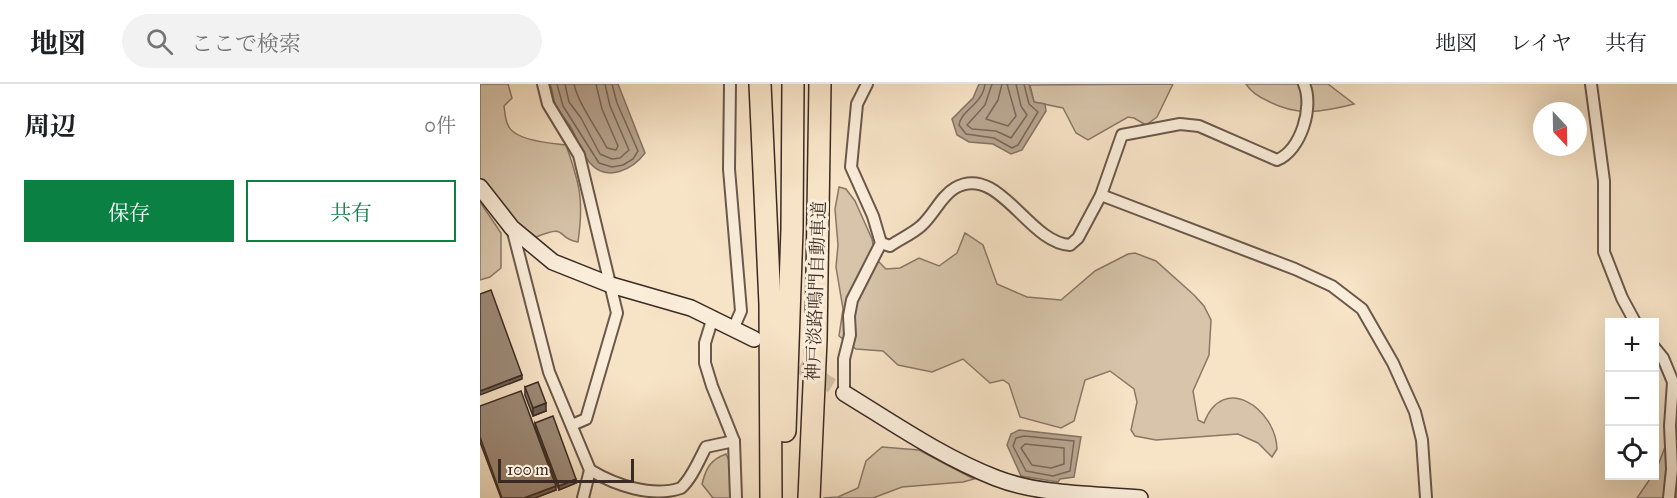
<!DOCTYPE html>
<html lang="ja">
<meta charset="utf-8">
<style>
body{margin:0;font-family:"IM FELL Great Primer","Noto Serif JP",serif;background:#f2f2f2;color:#202124}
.controls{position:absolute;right:18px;bottom:18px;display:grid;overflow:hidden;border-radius:0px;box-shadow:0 6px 24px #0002}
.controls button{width:54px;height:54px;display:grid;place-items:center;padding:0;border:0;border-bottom:2px solid #e0e0e0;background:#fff;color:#202124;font:30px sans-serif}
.compass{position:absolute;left:1053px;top:18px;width:54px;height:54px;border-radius:50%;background:#fff;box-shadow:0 6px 24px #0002;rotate:158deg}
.scale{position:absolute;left:18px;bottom:15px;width:136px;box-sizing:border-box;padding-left:6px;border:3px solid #3b2a24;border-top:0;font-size:16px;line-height:21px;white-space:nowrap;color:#3b2a24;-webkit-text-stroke:4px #faedda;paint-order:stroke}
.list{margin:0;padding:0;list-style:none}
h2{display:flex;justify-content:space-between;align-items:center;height:78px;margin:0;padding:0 24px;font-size:26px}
h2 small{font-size:20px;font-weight:400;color:#757577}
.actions{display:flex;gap:12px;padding:18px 24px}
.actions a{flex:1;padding:14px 0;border:2px solid #0b8043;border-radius:0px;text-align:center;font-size:21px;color:#0b8043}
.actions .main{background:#0b8043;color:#fff}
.icon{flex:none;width:33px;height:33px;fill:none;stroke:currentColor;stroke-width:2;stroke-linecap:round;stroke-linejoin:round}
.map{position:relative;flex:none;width:1197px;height:414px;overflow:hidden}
header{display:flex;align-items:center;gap:36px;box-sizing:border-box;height:84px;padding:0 30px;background:#fff;border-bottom:2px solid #e0e0e0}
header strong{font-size:28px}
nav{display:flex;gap:33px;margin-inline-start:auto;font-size:21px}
.search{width:420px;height:54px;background:#f2f2f2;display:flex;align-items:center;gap:15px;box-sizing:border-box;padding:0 21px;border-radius:33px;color:#757577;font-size:22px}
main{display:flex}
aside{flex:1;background:#fff}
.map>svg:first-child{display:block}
.green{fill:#d7c4aa;stroke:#897767;stroke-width:1.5}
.water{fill:#b7a48f;stroke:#857364;stroke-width:1.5}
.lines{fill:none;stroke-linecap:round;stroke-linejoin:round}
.shore{stroke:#79675a;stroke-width:1.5}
.secondary-tunnel{stroke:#d1bea6;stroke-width:15;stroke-dasharray:15 8;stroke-linecap:butt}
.street-casing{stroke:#6a584c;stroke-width:14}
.secondary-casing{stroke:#3b2a24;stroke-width:18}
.highway-casing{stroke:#3b2a24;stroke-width:24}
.street{stroke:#faedda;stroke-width:10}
.secondary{stroke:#faedda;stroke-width:15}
.highway{stroke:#f7e3c6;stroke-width:21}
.wall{fill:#877767;stroke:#3b2a24;stroke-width:1.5}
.shaded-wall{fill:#6e6154;stroke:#3b2a24;stroke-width:1.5}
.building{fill:#9d8a78;stroke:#3b2a24;stroke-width:1.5}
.labels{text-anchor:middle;stroke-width:6;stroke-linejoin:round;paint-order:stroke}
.street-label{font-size:18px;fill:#3b2a24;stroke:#faedda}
</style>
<header>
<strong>地図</strong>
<div class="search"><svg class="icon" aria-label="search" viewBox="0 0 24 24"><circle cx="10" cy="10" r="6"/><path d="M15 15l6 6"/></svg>ここで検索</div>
<nav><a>地図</a><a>レイヤ</a><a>共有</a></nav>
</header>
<main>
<aside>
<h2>周辺<small>0件</small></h2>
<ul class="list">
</ul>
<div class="actions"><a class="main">保存</a><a>共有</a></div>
</aside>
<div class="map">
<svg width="1197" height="414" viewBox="0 0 1197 414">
<rect width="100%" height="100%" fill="#f7e3c6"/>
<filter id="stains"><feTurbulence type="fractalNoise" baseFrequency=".00333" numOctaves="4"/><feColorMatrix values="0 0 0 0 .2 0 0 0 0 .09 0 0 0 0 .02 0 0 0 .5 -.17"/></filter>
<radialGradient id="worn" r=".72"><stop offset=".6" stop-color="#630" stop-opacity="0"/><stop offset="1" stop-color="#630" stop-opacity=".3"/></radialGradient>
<g class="green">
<path d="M0,0H28L32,14L24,22C25,28 25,36 28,41C34,57 71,59 86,61C100,101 104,116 98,158C74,154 90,139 56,153L19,124L0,96Z"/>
<path d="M693,0L677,33L666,41L654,34L648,33L608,56L596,49L583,24L554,18L550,1Z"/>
<path d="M766,0H848L874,20C842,28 818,33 788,17C779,13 771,8 766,0Z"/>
<path d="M359,103L366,105L375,117L392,155L396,175L406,185L420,184L439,174L459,182L477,169L485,149L503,161L517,200L547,213L581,216L615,187L648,170L655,169L676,177L714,211L724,222L731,236L729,271L713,307L718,336L724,339C743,288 796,325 797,365L792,373L778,359L758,350L676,356L655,352L651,346L657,318L654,305L630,287L605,296L594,337L581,344L540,333L529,300L523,296L510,299L483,275L452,288L418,281L403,267L376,265L359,252L363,225L356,183L358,161L355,125Z"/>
<path d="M0,118L21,149V184L10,193L0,196Z"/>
<path d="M1197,331V414H1157L1172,392H1174Z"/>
<path d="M402,363L439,366L494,395L483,398L422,403L393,414H343L358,413L378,404L386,377Z"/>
<path d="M246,370L252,383L253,414H233L222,400C226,384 230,376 246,370Z"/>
</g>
<g class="water">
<path d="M70,0H138L165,69C153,85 127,99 110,79C101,69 97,53 90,42C86,35 80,30 76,23C73,16 73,7 70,0Z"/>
<path d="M499,0H549L554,18L565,20L566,27L542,66L531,70L513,60L489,58L477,51L472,35L493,14Z"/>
<path d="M539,346L601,353L594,393L580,395L578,398L541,392L527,361L531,350Z"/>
</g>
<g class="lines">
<g class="shore">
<path d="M77,0L83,22L119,79L132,83L143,81L153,75L158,67L137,19L132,0"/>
<path d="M85,0L89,18L101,34L120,70L132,75L140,74L149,66L130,22L125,0"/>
<path d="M94,0C98,19 117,45 127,64L136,66L138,62L122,25L116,0"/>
<path d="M505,0C503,20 481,26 479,41L486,50L514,54L532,64L538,61L558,28L549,20L544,0"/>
<path d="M512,0L505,21L487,41L492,45L516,47L531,54L547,31L541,22L536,0"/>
<path d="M522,0L518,16L506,35L528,42L536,32L527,0"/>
<path d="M544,352L594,357L590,387L573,392L546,387L533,362L536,354Z"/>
<path d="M545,360L584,364V380L571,384L552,381L541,364Z"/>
</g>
<path class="secondary-tunnel" d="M300,270L364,309"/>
<g class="street-casing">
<g id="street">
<path d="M63,0L68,20L99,71L137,229L106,335L92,341"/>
<path d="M250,0L249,85L261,227L254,243"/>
<path d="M1111,0L1124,97V168L1142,214L1155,238"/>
<path d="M621,111L815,185L852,202L882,225L913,279L935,328L942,356L946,414"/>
<path d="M32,144L69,288L110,386L103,414"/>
<path d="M401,159L410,162C420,155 432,150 441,142C453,132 461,112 475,104C519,79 548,159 590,161L598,154L621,111L642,51L700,40L719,42L797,76C821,66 834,23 824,0"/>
<path d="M233,233L225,259V279L232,302L254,357L256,414"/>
<path d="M1174,263L1183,274L1193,298L1190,342L1192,385L1189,414"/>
<path d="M364,309V275L370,251L369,232L372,216L401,159L393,132L371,83L377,20L387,0"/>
<path d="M110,386C135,401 172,414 201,404C212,394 219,376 226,363L254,357"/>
</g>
</g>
<g class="secondary-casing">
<g id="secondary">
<path d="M0,103L32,144L73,178L131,201L211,224L274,255"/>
<path d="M364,309C413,339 462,373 516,394C560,411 613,410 660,414"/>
</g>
</g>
<g class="highway-casing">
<g id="highway">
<path d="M280,0L290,220L291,414"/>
<path d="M305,347L312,145L313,0"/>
<path d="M329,414L336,256L340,0"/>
</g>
</g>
<use href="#street" class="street"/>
<use href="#secondary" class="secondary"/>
<use href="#highway" class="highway"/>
</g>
<g class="wall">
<path d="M45,303L66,327L53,332L45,311Z"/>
<path d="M0,322L76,406L55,414H21L0,358Z"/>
<path d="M55,339L96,399L79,406L55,343Z"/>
</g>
<g class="shaded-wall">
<path d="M42,291V295L0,311V307Z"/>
<path d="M66,319V327L53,332V324Z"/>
<path d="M96,395V399L79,406V402Z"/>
<path d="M76,402V406L55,414H44Z"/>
</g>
<g class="building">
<path d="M11,206L42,291L0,307V210Z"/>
<path d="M58,298L66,319L53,324L45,303Z"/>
<path d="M41,307L76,402L44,414H22L0,353V322Z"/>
<path d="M73,332L96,395L79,402L55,339Z"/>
</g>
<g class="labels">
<g class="street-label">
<text transform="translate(336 207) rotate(-88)" y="6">神戸淡路鳴門自動車道</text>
</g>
</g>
<rect width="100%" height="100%" filter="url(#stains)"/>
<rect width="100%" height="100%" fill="url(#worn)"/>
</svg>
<div class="controls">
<button>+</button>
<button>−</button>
<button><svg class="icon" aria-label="locate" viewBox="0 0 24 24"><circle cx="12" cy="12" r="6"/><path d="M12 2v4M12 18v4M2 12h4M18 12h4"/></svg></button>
</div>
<svg class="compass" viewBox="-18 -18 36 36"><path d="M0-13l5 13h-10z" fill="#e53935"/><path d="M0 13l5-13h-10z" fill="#757577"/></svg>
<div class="scale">100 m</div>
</div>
</main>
